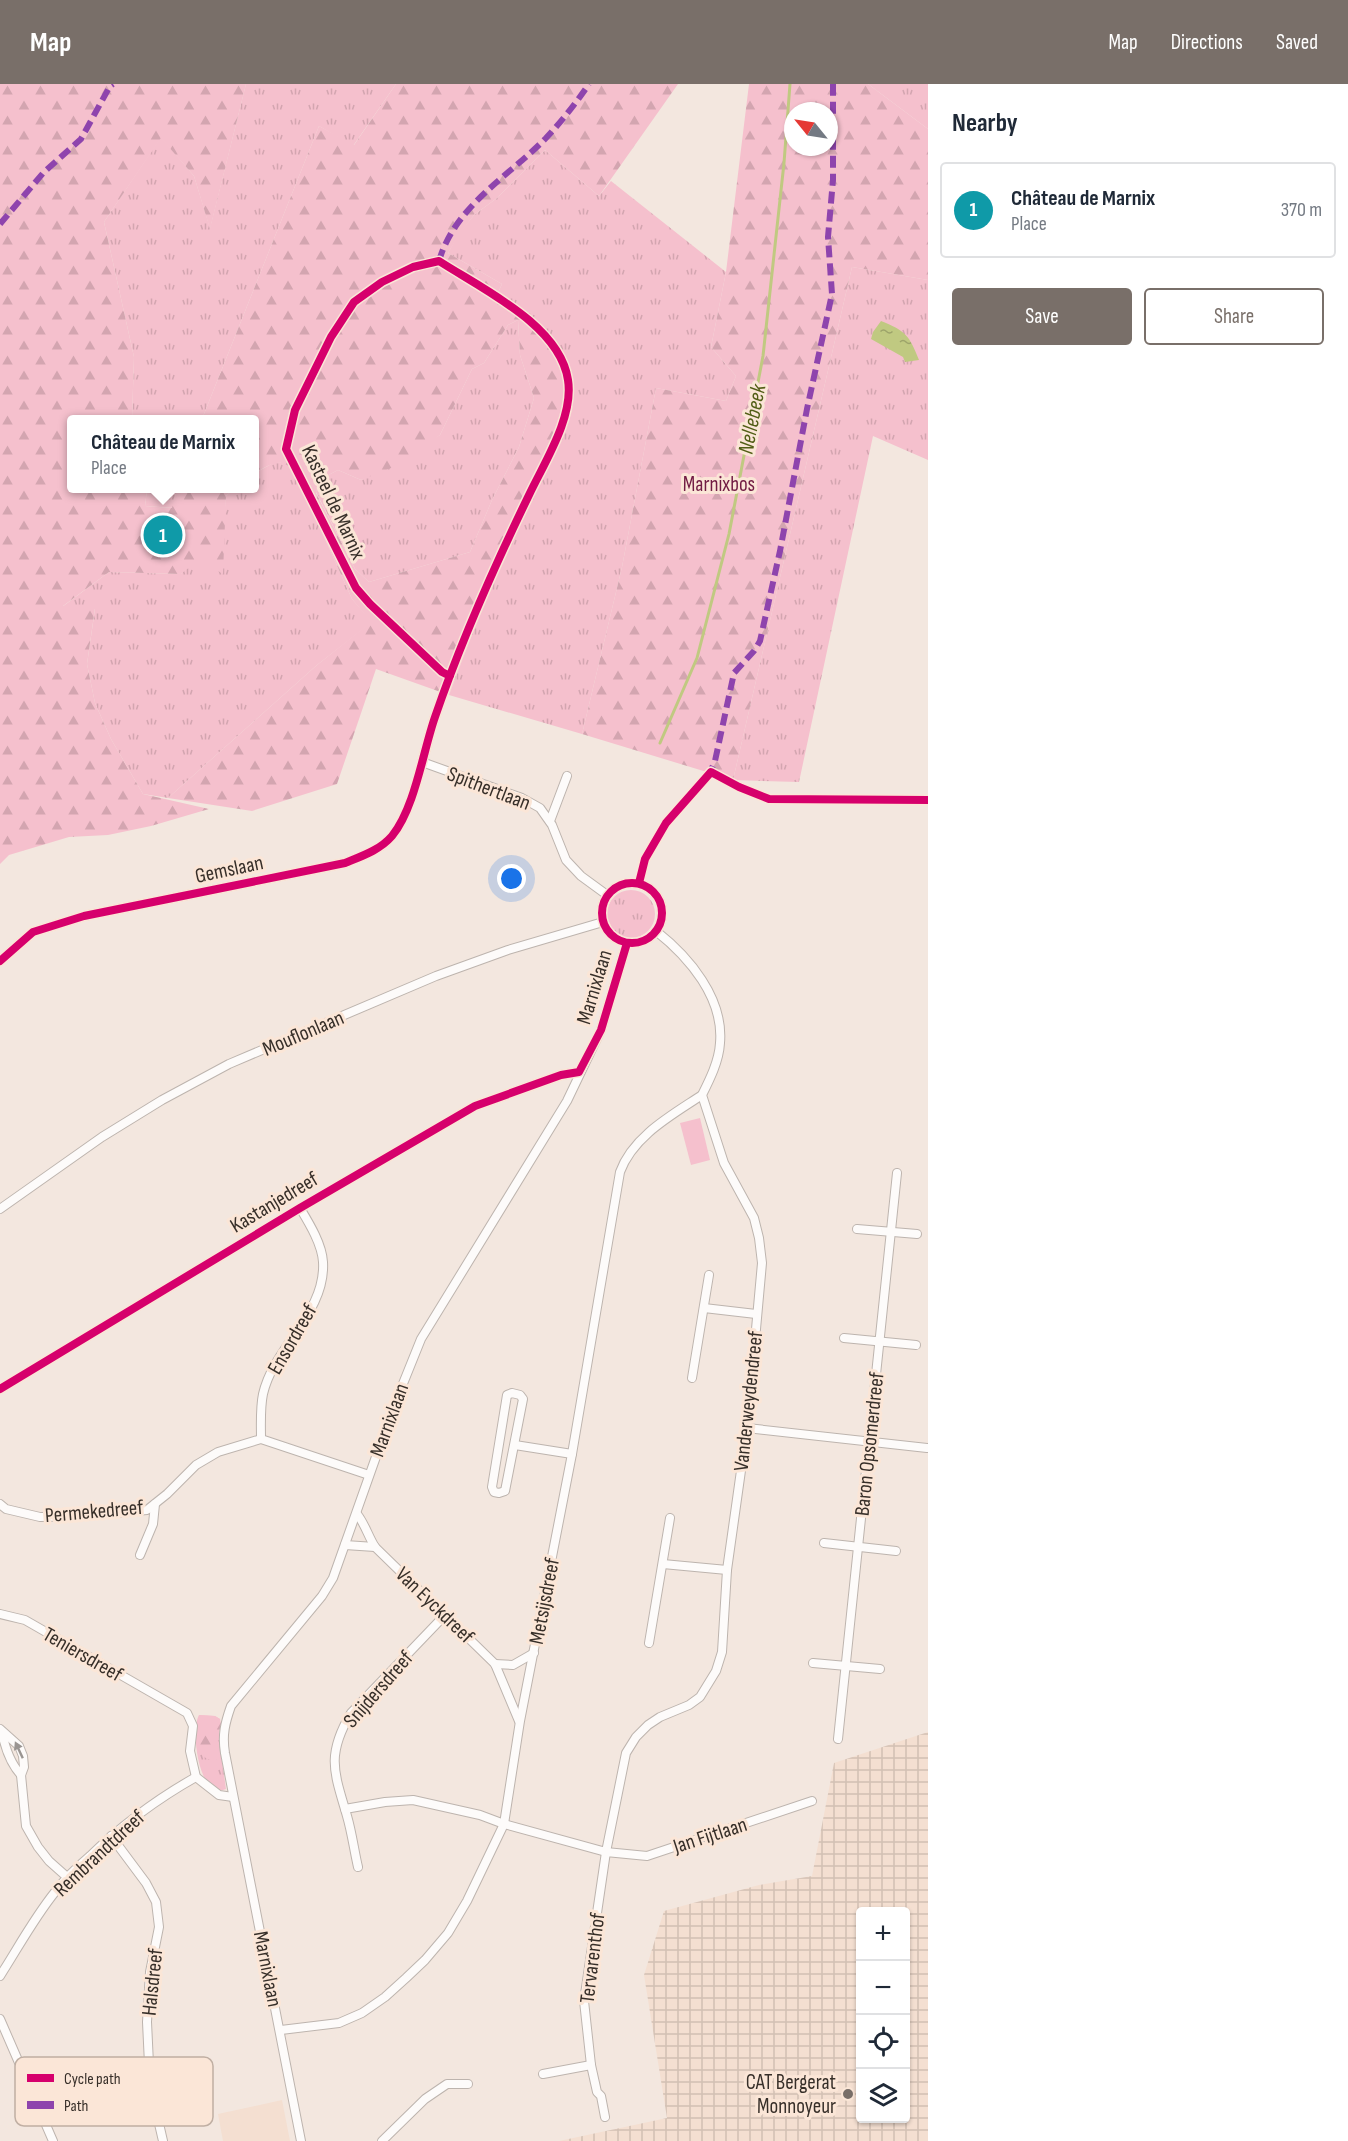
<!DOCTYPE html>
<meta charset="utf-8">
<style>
body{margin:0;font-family:"Sofia Sans Condensed",sans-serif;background:#f6f6f7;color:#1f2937}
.controls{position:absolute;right:18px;bottom:18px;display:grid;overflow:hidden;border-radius:6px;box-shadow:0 2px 4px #0004}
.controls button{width:54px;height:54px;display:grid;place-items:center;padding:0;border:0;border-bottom:2px solid #e0e1e3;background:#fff;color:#1f2937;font:30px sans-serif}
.compass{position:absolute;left:784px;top:18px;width:54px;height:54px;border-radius:50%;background:#fff;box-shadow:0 2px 4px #0004;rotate:300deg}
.you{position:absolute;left:512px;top:795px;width:21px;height:21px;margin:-15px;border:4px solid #fff;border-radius:50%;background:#1a73e8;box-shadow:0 0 0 9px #1a73e833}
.badge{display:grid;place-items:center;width:39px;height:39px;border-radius:50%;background:#796f69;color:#fff;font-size:20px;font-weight:700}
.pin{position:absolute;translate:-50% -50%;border:3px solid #fff;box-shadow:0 2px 6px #0006}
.popup{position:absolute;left:67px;top:331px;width:192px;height:78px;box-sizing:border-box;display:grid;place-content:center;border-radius:6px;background:#fff;filter:drop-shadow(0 2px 4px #0005);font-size:20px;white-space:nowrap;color:#747a83}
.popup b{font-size:22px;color:#1f2937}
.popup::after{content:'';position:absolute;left:50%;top:100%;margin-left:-12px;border:12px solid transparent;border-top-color:#fff}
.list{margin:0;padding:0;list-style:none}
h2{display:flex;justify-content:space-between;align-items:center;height:78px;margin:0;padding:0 24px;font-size:26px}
h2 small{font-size:20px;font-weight:400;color:#747a83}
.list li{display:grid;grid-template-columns:39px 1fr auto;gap:18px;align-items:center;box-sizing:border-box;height:96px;margin:0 12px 12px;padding:0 12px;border:2px solid #e0e1e3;border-radius:6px}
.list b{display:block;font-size:22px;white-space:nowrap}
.list p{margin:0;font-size:20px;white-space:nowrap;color:#747a83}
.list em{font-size:20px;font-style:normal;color:#747a83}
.actions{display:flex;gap:12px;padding:18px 24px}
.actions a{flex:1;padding:14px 0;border:2px solid #796f69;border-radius:6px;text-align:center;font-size:21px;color:#796f69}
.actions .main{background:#796f69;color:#fff}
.icon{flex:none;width:33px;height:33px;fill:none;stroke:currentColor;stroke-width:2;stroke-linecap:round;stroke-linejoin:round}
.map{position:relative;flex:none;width:928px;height:2057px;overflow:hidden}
header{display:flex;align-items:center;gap:36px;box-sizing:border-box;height:84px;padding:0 30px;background:#796f69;color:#fff}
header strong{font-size:28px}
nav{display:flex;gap:33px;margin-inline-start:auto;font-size:21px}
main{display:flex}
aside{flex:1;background:#fff}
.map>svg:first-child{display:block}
.built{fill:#f4dfd1}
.industrial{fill:url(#industrial-grid);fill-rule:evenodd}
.grass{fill:url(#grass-tufts)}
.forest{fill:url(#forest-firs);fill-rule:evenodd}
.pitch{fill:#f5c0cd}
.water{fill:url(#water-ripples)}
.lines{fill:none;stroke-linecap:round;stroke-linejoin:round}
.stream{stroke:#c0c981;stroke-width:3}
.minor-casing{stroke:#bdb4ae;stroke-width:10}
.minor{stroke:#fdfbfa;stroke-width:8}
.quiet{stroke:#8e44ad;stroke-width:6;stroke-dasharray:12 6;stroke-linecap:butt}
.cycleway-casing{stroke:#fbe6d7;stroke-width:11}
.cycleway{stroke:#d6006c;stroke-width:8}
.oneway{fill:#9a9592}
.poi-dot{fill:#796f69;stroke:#fbe6d7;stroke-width:2}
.labels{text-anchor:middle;stroke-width:6;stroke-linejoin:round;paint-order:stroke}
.park-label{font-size:21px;fill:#711b43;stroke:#fbe6d7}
.street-label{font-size:21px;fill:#372f29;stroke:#fbe6d7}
.poi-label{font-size:21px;fill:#372f29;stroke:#fbe6d7;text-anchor:end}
.water-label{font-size:22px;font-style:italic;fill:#525e16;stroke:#fbe6d7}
.key{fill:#fbe6d7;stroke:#c0afa3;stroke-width:1.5}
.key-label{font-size:16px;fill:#372f29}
</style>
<header>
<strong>Map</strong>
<nav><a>Map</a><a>Directions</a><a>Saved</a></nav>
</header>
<main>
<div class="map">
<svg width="928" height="2057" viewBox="0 0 928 2057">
<defs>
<pattern id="industrial-grid" width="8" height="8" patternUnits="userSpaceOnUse" patternTransform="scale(1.5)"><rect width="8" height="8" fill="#f4dfd1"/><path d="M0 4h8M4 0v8" fill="none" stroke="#d2c0b3"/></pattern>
<pattern id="grass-tufts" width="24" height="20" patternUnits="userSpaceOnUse" patternTransform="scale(1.5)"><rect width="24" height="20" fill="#f5c0cd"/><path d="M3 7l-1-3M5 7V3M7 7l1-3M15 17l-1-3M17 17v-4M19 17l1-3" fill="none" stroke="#d3a5b0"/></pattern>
<pattern id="forest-firs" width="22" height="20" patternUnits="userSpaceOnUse" patternTransform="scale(1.5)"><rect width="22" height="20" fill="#f5c0cd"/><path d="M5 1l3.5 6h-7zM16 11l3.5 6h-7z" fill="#d3a5b0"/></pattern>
<pattern id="water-ripples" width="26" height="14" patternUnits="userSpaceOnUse" patternTransform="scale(1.5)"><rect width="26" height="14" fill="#c0c981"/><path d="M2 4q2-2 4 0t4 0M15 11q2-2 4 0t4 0" fill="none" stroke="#9da46a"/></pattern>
</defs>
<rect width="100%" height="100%" fill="#f3e7df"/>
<path class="built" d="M282,2016L290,2057H223L218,2030Z"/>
<path class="industrial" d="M928,1648V2057H559L667,2034L644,1891L664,1827L759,1801L812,1792L834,1679ZM860,1828H906V2034H860Z"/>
<g class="grass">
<path d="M246,0H396L353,62L319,42L202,335H132L134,273L104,138L161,53L194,92L210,144Z"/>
<path d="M868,0H928V45Z"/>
<path d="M545,66L599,112L611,97L726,188L711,263L736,292L726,317L656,304L622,483L582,650L449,611L502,471L565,273C541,241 532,231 496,213L502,200L448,169L458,151L474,131L497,114Z"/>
<path d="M852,183L928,196V376L873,352L799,698L733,696Z"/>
<path d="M518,236L520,271L534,314L519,363L492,416L470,468L369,498L355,485L316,408L319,396L338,386L361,396L440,351L472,285L484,279L508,241Z"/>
<path d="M275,378L287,379L294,386L352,515L372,538L317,581L168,714L143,710L111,655L95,619L87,580L95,525L62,523L109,488L181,490L224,435L226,412L234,405L255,404V389Z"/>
<path d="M147,405H177L173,424L145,422Z"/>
<circle cx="631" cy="830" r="24"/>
<path d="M199,1631L215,1632L220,1635L219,1656L226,1705C199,1717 190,1647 199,1631Z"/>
</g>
<g class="forest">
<path d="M0,0H246L210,145L194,92L161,54L104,138L134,273L132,335L72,336V404L147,405L145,422L172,424L177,405H234L226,412L223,490L199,475L181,490L109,488L63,522L95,524L87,580L95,619L111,655L143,710L209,725L151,742L108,751L69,753L9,771L0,780Z"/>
<path d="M396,0H678L599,112L545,66L497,114L474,131L459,151L448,169L502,200L496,213L520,225L542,243L565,273L573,298V324L552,372L502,471L449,611L376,585L337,700L252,727L168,714L317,581L371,538L352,515L294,386C279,372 270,381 255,389V336L202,335L319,42L354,61ZM518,236L520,271L534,314L519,363L492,416L470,468L369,498L355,485L316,409L319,396L338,386L361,396L401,380L440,351L472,285L484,279L508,241Z"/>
<path d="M749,0H868L928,45V196L852,183L733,696L582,650L622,483L656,304L726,317L736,292L711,263L726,188ZM793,27H829V63H793Z"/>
<path d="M199,1631L215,1632L220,1635L221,1640L216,1661L217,1676C200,1678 200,1664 199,1652C199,1644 198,1638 199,1631Z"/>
</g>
<path class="pitch" d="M700,1034L710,1076L691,1081L680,1039Z"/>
<path class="water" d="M881,237C906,247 909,251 919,276L905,278L903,273L871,255L873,248Z"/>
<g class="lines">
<path class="stream" d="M660,659L697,574L729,450L763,272L784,79L790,0"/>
<g class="minor-casing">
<g id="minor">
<path d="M422,678L522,714L540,724L552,741L566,776L581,792L607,811"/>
<path d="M550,737L567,692"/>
<circle cx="632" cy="829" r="30"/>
<path d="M0,877L33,848L84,832L345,779C362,772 380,766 392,752C415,724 423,667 435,633C461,557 494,483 529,411C544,379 574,333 568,296C560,241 482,205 439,177L413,183L382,198L354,218L331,253L295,326L286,365L356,504L370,520L442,588L450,592"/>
<path d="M0,1125L102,1053L162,1016L229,980L436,892L508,866L603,838"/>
<path d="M857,1145L917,1150"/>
<path d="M704,1224L756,1230"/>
<path d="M844,1254L916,1261"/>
<path d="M692,1294L709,1191"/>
<path d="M0,1305L300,1124L475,1022L561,991L579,988"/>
<path d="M512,1309L520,1311L523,1315L505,1407L499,1409L494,1408L492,1403L507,1311Z"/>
<path d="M747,1344L927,1364"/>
<path d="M261,1355C261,1341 260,1324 263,1310C274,1262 326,1229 323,1178C322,1160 309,1139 300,1124"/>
<path d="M515,1361L572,1370"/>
<path d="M0,1420L6,1425L40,1433L84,1432L147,1426L167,1410L196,1381L218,1368L261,1355L369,1391"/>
<path d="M357,1430C365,1440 368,1452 375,1463L495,1580L519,1637"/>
<path d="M824,1459L896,1467"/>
<path d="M345,1461L375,1463"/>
<path d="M140,1471L153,1440L155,1420"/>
<path d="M663,1480L727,1486"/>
<path d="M0,1530L25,1536L187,1629L193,1642L190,1667L196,1693L219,1711L233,1713"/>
<path d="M649,1559L670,1434"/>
<path d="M813,1579L880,1585"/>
<path d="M495,1580L513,1581L534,1569"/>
<path d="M0,1645L19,1662L23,1672L24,1683L21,1691L26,1742L38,1763L49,1777L67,1793"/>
<path d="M2,1648C5,1664 10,1679 21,1691"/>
<path d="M838,1655L897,1089"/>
<path d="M345,1725L385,1718L413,1716L480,1731L504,1740L606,1768L626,1669L636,1653L648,1641L660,1633L689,1621L700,1613L716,1587L722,1568L727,1486L747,1344L762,1179L759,1154L754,1134L724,1079L702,1011C710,995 719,977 720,959C724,914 689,873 656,847"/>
<path d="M111,1752L146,1799L156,1818L159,1843L150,1888L147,1938L150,2001L163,2057"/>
<path d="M358,1783C354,1766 352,1749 347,1732C334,1688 326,1671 351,1629L445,1531"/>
<path d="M0,1892C18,1864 34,1834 55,1808C65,1794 77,1783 90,1772C122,1741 157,1715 196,1693"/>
<path d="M0,1935L53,2057"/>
<path d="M281,1946L339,1939L362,1929L385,1913L406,1894L425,1876L448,1849L467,1817L504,1740L520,1637L572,1370L620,1088C633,1052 672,1031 702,1011"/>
<path d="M543,1990L591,1981"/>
<path d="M605,2033L601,2012L597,2008L591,1981L584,1917L606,1768L647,1772L812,1717"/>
<path d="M301,2057L225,1669C222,1651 225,1639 231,1622L322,1512L333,1494L394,1322L421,1255L567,1017L601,946L627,859"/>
<path d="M382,2057L425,2015L447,2000H468"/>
</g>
</g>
<use href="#minor" class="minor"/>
<g class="quiet">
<path d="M0,140L44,88L81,55L110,2L113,0"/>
<path d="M439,177C455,122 508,93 546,54C562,37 576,19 589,0"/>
<path d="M708,693L715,677L734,589L754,567L760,557L780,467L807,325L832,210L828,153L833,96V0"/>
</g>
<g class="cycleway-casing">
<g id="cycleway">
<circle cx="632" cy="829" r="30"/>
<path d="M639,799L645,775L666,739L711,688L739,703L769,715L928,716"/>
<path d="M0,877L33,848L84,832L345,779C362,772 380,766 392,752C415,724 423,667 435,633C461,557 494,483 529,411C544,379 574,333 568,296C560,241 482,205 439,177L413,183L382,198L354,218L331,253L295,326L286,365L356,504L370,520L442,588L450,592"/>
<path d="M0,1305L300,1124L475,1022L561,991L579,988L601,946L627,859"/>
</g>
</g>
<use href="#cycleway" class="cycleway"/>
</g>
<defs><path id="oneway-solid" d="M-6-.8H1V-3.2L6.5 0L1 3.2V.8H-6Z" transform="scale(1.5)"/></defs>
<use class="oneway" href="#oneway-solid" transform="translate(19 1666) rotate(-115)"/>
<circle class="poi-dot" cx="848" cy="2010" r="6"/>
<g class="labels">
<g class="park-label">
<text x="719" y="407">Marnixbos</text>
</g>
<g class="street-label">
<text transform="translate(334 418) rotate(65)" y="7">Kasteel de Marnix</text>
<text transform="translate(489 704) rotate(21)" y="7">Spithertlaan</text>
<text transform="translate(229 785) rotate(-12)" y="7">Gemslaan</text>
<text transform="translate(594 903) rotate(-73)" y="7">Marnixlaan</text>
<text transform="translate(303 949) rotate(-23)" y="7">Mouflonlaan</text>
<text transform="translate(274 1118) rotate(-31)" y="7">Kastanjedreef</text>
<text transform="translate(292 1255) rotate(-60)" y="7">Ensordreef</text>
<text transform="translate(748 1317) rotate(-84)" y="7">Vanderweydendreef</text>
<text transform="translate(389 1336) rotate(-70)" y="7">Marnixlaan</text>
<text transform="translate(869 1360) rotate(-84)" y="7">Baron Opsomerdreef</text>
<text transform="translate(94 1427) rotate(-5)" y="7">Permekedreef</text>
<text transform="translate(544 1517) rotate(-79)" y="7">Metsijsdreef</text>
<text transform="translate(435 1521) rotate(44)" y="7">Van Eyckdreef</text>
<text transform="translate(83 1570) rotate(30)" y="7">Teniersdreef</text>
<text transform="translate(378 1605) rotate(-49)" y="7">Snijdersdreef</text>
<text transform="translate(710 1751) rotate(-18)" y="7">Jan Fijtlaan</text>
<text transform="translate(99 1769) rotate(-43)" y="7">Rembrandtdreef</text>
<text transform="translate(592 1874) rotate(-83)" y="7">Tervarenthof</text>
<text transform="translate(268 1885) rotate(79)" y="7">Marnixlaan</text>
<text transform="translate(152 1898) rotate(-84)" y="7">Halsdreef</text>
</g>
<g class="poi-label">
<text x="836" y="2005">CAT Bergerat<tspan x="836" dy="24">Monnoyeur</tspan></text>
</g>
<g class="water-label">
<text transform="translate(751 335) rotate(-79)" y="8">Nellebeek</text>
</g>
</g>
<rect x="15" y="1973" width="198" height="69" rx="9" class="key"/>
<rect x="27" y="1990" width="27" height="8" fill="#d6006c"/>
<rect x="27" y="2017" width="27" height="8" fill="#8e44ad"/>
<g class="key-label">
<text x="64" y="2000">Cycle path</text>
<text x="64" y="2027">Path</text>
</g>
</svg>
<div class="controls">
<button>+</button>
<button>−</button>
<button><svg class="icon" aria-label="locate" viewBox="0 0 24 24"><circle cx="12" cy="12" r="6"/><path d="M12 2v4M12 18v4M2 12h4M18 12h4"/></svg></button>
<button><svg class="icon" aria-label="layers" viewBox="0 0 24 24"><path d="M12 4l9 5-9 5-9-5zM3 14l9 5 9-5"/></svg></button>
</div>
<svg class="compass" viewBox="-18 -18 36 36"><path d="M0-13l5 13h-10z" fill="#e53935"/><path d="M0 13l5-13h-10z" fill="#747a83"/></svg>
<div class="you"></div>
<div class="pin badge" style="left:163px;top:451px;background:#0f9aa8">1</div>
<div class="popup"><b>Château de Marnix</b>Place</div>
</div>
<aside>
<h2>Nearby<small></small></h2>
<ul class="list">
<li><span class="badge" style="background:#0f9aa8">1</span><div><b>Château de Marnix</b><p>Place</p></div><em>370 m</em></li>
</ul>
<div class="actions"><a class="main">Save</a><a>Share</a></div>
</aside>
</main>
